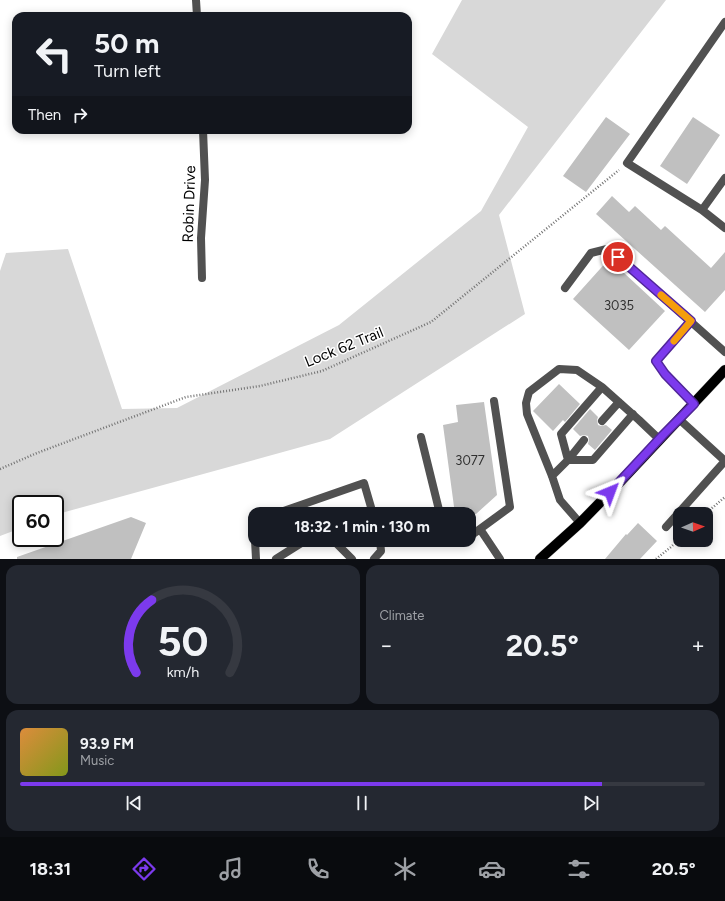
<!DOCTYPE html>
<html lang="en">
<head>
<meta charset="utf-8">
<style>
  body { margin:0; font-family:Figtree,sans-serif; background:#242831; color:#f1f3f6; height:100vh; display:flex; flex-direction:column; font-size:15px; white-space:nowrap }
  * { box-sizing:border-box; margin:0 }
  p { font-size:13px; color:#9ea1a6 }
  .icon { flex:none; width:22px; height:22px; fill:none; stroke:currentColor; stroke-width:2; stroke-linecap:round; stroke-linejoin:round }
  .map { position:relative; height:559px; overflow:hidden }
  .details { display:flex; flex-direction:column; gap:6px; padding:6px; background:#0d0f14; flex:1 }
  .details>* { flex:none }
  .hud { position:absolute; left:12px; top:12px; width:400px; height:122px; border-radius:12px; box-shadow:0 2px 10px #0003; background:#171b24; color:#f1f3f6; overflow:hidden }
  .needle { width:26px; rotate:88deg }
  .controls { position:absolute; left:673px; top:507px; display:grid; gap:8px }
  .controls a { display:grid; place-items:center; width:40px; height:40px; border-radius:8px; background:#171b24; box-shadow:0 2px 10px #0003; font-size:20px }
  .speed { position:absolute; left:12px; top:495px; display:flex; gap:8px; font-size:20px; font-weight:700; text-align:center }
  .speed>* { display:grid; place-content:center; width:52px; height:52px; border-radius:50%; background:#171b24; box-shadow:0 2px 10px #0003; line-height:1 }
  .speed .limit { border:2px solid #111; border-radius:6px; background:#fff; color:#111 }
  .pin { position:absolute; display:grid; place-items:center; width:34px; height:34px; color:#fff; margin:-17px; border:2px solid #fff; border-radius:50%; box-shadow:0 1px 4px #0007 }
  .me { position:absolute; width:44px; margin:-22px; rotate:44deg; stroke-linejoin:round; filter:drop-shadow(0 0 3px #0008) }
  .turn { display:flex; align-items:center; gap:14px; height:84px; padding:0 16px; font-size:18px }
  .turn .icon { width:52px; height:52px; stroke-width:2.5 }
  .turn b { display:block; font-size:28px; line-height:34px }
  .then { display:flex; align-items:center; height:38px; padding:0 16px; background:#0003; gap:8px; font-size:15px }
  .big { font-size:30px; font-weight:700; line-height:1.1 }
  .details .widget { flex:1; display:flex; flex-direction:column; justify-content:center; gap:6px; min-width:0; padding:0 14px; border-radius:12px; background:#242831 }
  .details .dial { align-items:center; gap:0 }
  .dial svg { height:104px; overflow:visible; fill:none; stroke:#363941; stroke-width:7; stroke-linecap:round; text-anchor:middle }
  .dial text { fill:#f1f3f6; stroke:none }
  .song { display:flex; align-items:center; gap:12px }
  .cover { width:48px; height:48px; border-radius:6px; background:linear-gradient(135deg,hsl(30 70% 55%),hsl(70 70% 35%)) }
  .played { height:4px; border-radius:2px; background:linear-gradient(90deg,#7c3aed 85%,#363941 85%) }
  .keys { display:flex; justify-content:space-around; direction:ltr }
  .heat { display:flex; justify-content:space-between; align-items:center; font-size:22px; direction:ltr }
  .details .tiles { flex:1; display:grid; gap:6px; grid-template-columns:1fr 1fr }
  .widget:last-child { grid-column:span 2 }
  .trip { position:absolute; left:248px; top:507px; width:228px; height:40px; border-radius:12px; background:#171b24; box-shadow:0 2px 10px #0003; font-weight:700; line-height:40px; text-align:center }
  .menu { display:flex; height:64px; justify-content:space-around; align-items:center; background:#090b0e; color:#9ea1a6 }
  .menu .icon { width:28px; height:28px }
  .menu .on { color:#7c3aed }
  .menu b { font-size:18px; color:#f1f3f6 }
  .map>svg:first-child { display:block }
</style>
</head>
<body>
<div class="map">
<svg width="725" height="559" viewBox="0 0 725 559">
  <rect width="100%" height="100%" fill="#fff"/>
  <!-- green -->
  <path fill="#d8d8d8" d="M462,0H666L499,215L525,314L330,439L65,512L55,516V504H21V528L0,536V271L6,253L68,249L122,409L177,408L339,325L481,211L528,127L432,54Z"/>
  <!-- building -->
  <path fill="#c0c0c0" d="M606,117L630,134L586,192L563,176Z
    M693,117L720,135L687,184L660,166Z
    M612,196L629,212L635,206L661,230L665,226L711,268L725,252V290L705,312L596,214Z
    M609,259L665,311L629,350L573,299Z
    M559,384L580,404L565,422L563,420L553,431L533,411Z
    M484,402L497,495L476,514H455L443,425L458,422L456,405Z
    M590,409L598,417L597,420L598,425L601,426L606,425L612,430L595,450L588,444L589,440L588,436L584,435L580,436L573,429Z
    M131,517L146,523L131,559H17V557Z
    M638,523L657,541L640,559H605L626,534L627,535Z"/>
  <g fill="none" stroke-linecap="round" stroke-linejoin="round">
    <defs>
      <path id="primary" d="M540,559L580,523L620,482L725,370"/>
    </defs>
    <!-- primary casing -->
    <use href="#primary" stroke="#dbdbdb" stroke-width="11"/>
    <!-- path -->
    <path stroke="#737373" stroke-width="2.5" stroke-dasharray="1 2" stroke-linecap="butt" d="M0,469L37,453L186,397L260,386L322,371L431,322L619,170
      M705,514L725,497
      M656,559L671,547L680,538"/>
    <!-- service -->
    <path stroke="#515151" stroke-width="8" d="M725,22L627,163L702,210L725,228
      M702,210L725,178
      M565,288L591,253L607,249L618,257L725,352
      M691,321L656,361L665,374L694,403
      M494,401L510,507L480,529L500,559
      M679,419L725,461
      M602,421L619,402
      M421,437L440,514
      M584,440L568,460H593L633,414
      M552,476L568,460L561,434L602,387L639,420L659,439
      M275,514L364,483L373,514
      M255,521H254L255,539
      M580,523L560,500L552,476L527,414L526,403L529,392L559,369L577,370L602,387
      M666,527L725,461
      M469,537L480,529
      M255,540L256,559
      M333,540L352,559
      M459,540L463,542L466,540
      M276,559L306,540
      M374,559L381,551L380,540"/>
    <!-- minor -->
    <path stroke="#515151" stroke-width="8" d="M196,0L197,16
      M202,278L201,238L205,180L203,130"/>
    <!-- primary -->
    <use href="#primary" stroke="#000" stroke-width="10"/>
  </g>
  <g fill="none" stroke-linecap="round" stroke-linejoin="round">
    <defs>
      <path id="route" d="M610,492L663,435L694,404L665,374L656,361L691,321L618,257"/>
    </defs>
    <!-- route casing -->
    <use href="#route" stroke="#51269a" stroke-width="10"/>
    <!-- route -->
    <use href="#route" stroke="#7c3aed" stroke-width="7"/>
    <!-- slow -->
    <path stroke="#f59e0b" stroke-width="7" d="M661,295L691,321L674,341"/>
  </g>
  <g text-anchor="middle" dominant-baseline="central" stroke-width="3" stroke-linejoin="round" paint-order="stroke">
    <!-- number labels -->
    <g font-size="13" fill="#303030">
      <text x="619" y="305">3035</text>
      <text x="470" y="460">3077</text>
    </g>
    <!-- street labels -->
    <g font-size="15" fill="#000" stroke="#fff">
      <text transform="translate(189 204) rotate(-88)">Robin Drive</text>
      <text transform="translate(344 347) rotate(-22)">Lock 62 Trail</text>
    </g>
  </g>
</svg>
<div class="controls">
<a><svg class="needle" viewBox="-14 -14 28 28"><path d="M0-13l5 13h-10z" fill="#e53935"/><path d="M0 13l5-13h-10z" fill="#9ea1a6"/></svg></a>
</div>
<div class="speed"><div class="limit">60</div></div>
<div class="pin" style="left:618px;top:257px;background:#d93025"><svg class="icon" aria-label="arrive" viewBox="0 0 24 24"><path d="M6 21V4h12l-3 4 3 4H6"/></svg></div>
<svg class="me" style="left:610px;top:492px" viewBox="-20 -20 40 40"><path d="M0-17L14 15 0 8-14 15z" fill="#7c3aed" stroke="#fff" stroke-width="4"/></svg>
<div class="trip">18:32 · 1 min · 130 m</div>
<div class="hud">
<div class="turn"><svg class="icon" aria-label="left" viewBox="0 0 24 24"><path d="M17 20v-9H6M10 6l-5 5 5 5"/></svg><div><b>50 m</b>Turn left</div></div>
<div class="then">Then<svg class="icon" aria-label="right" viewBox="0 0 24 24"><path d="M7 20v-9h11M14 6l5 5-5 5"/></svg></div>
</div>
</div>
<section class="details">
<div class="tiles">
<div class="widget dial"><svg viewBox="0 0 100 80">
<path d="M14 69A42 42 0 1 1 86 69"/>
<path d="M14 69A42 42 0 0 1 26 13" stroke="#7c3aed"/>
<text x="50" y="56" font-size="32" font-weight="700">50</text>
<text x="50" y="72" font-size="11">km/h</text>
</svg></div>
<div class="widget"><p>Climate</p>
<div class="heat"><a>−</a><b class="big">20.5°</b><a>+</a></div>
</div>
<div class="widget">
<div class="song"><i class="cover"></i><div><b>93.9 FM</b><p>Music</p></div></div>
<div class="played"></div>
<div class="keys"><svg class="icon" aria-label="previous" viewBox="0 0 24 24"><path d="M18 5L8 12l10 7zM5 5v14"/></svg><svg class="icon" aria-label="pause" viewBox="0 0 24 24"><path d="M8 5v14M16 5v14"/></svg><svg class="icon" aria-label="next" viewBox="0 0 24 24"><path d="M6 5l10 7-10 7zM19 5v14"/></svg></div>
</div>
</div>
</section>
<nav class="menu">
<b>18:31</b>
<svg class="icon on" aria-label="directions" viewBox="0 0 24 24"><path d="M12 3l9 9-9 9-9-9zM9 14v-3h6M13 9l2 2-2 2"/></svg>
<svg class="icon" aria-label="music" viewBox="0 0 24 24"><path d="M9 18V5l10-2v13"/><circle cx="6" cy="18" r="3"/><circle cx="16" cy="16" r="3"/></svg>
<svg class="icon" aria-label="phone" viewBox="0 0 24 24"><path d="M5 4h4l2 5-3 2q2 4 5 5l2-3 5 2v4C11 20 4 13 5 4z"/></svg>
<svg class="icon" aria-label="climate" viewBox="0 0 24 24"><path d="M12 3v18M4 7l16 10M4 17L20 7"/></svg>
<svg class="icon" aria-label="car" viewBox="0 0 24 24"><path d="M5 17H2v-5l4-1 3-4h7l3 4 3 1v5h-3M9 17h6M6 11h13"/><circle cx="7" cy="17" r="2"/><circle cx="17" cy="17" r="2"/></svg>
<svg class="icon" aria-label="filters" viewBox="0 0 24 24"><path d="M4 7h16M4 17h16"/><circle cx="9" cy="7" r="2"/><circle cx="15" cy="17" r="2"/></svg>
<b>20.5°</b>
</nav>
</body>
</html>
